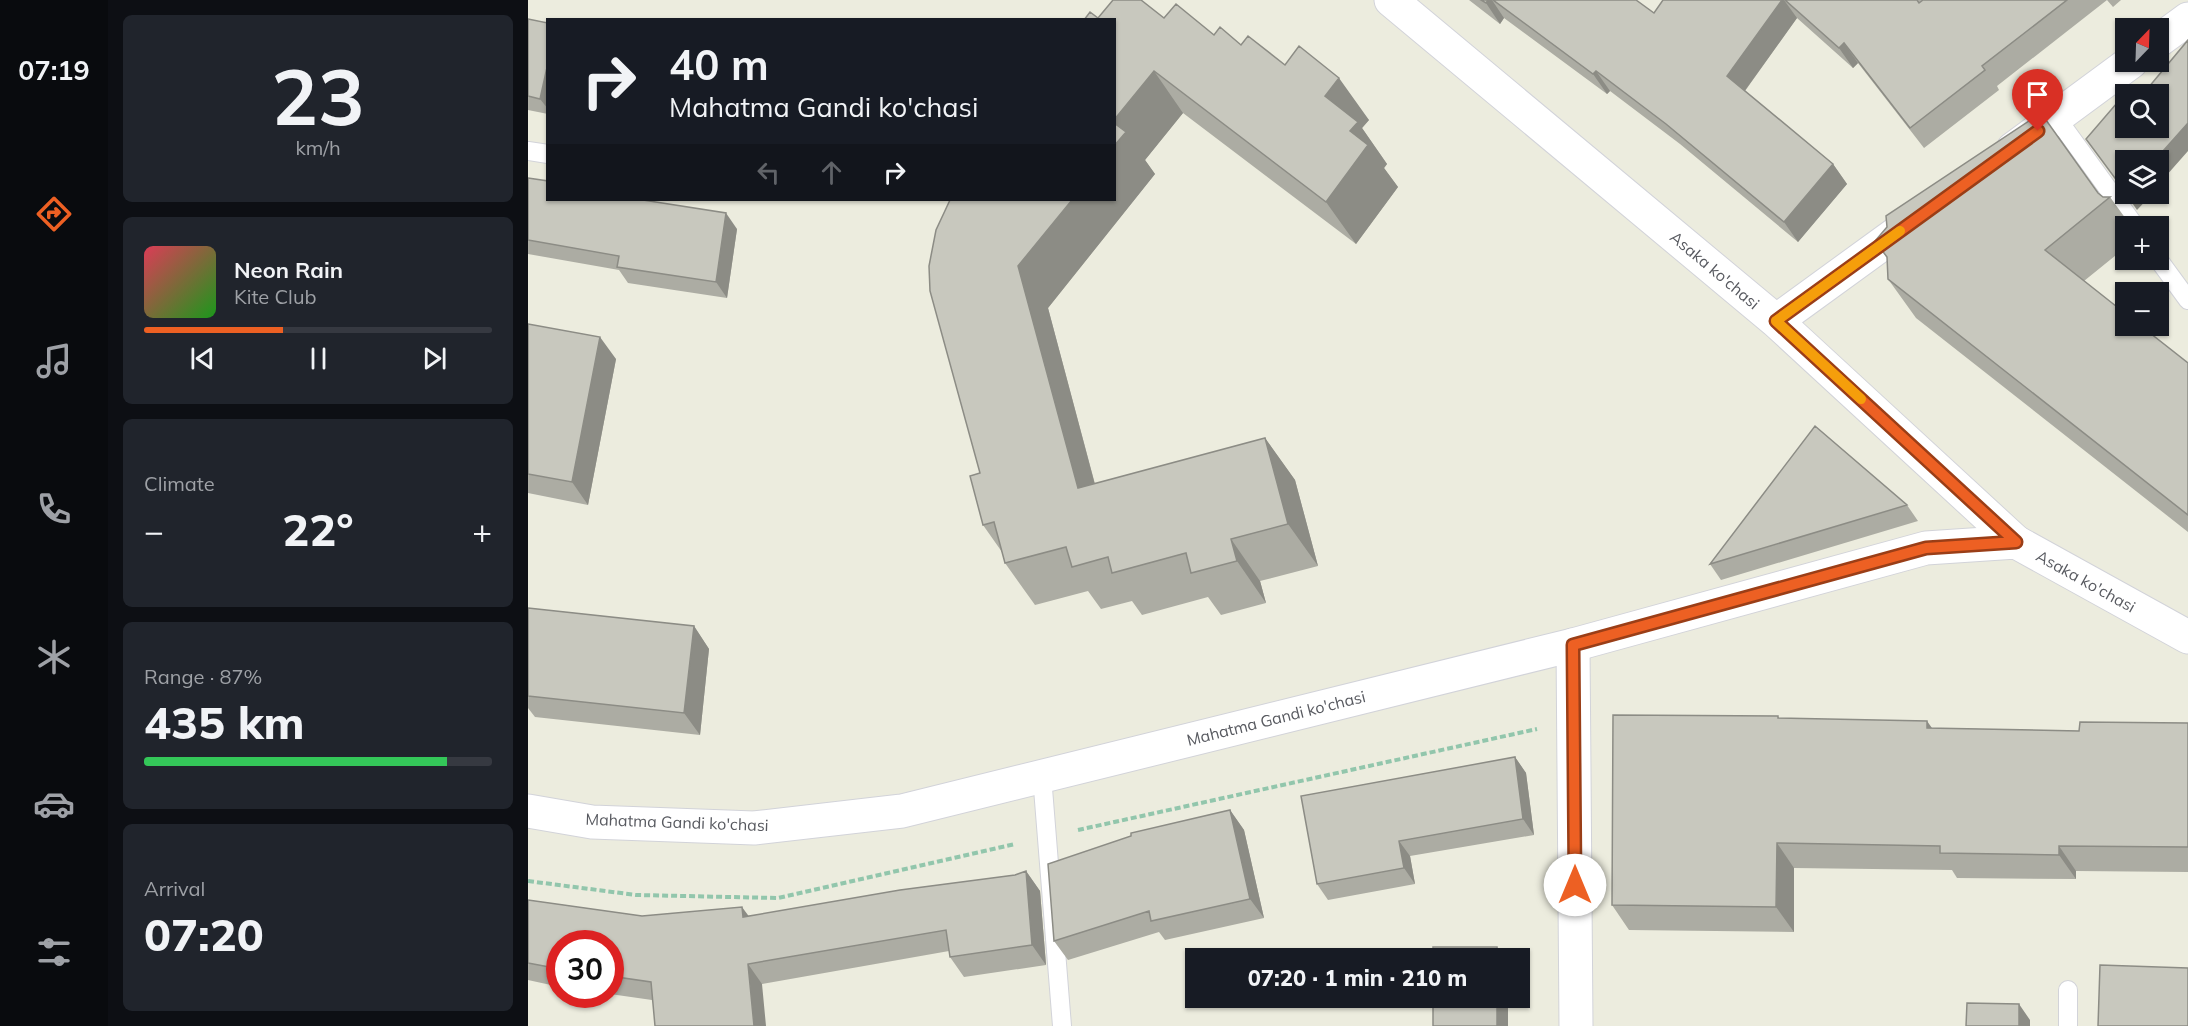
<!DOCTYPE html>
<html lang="en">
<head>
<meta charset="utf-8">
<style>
  body { margin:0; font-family:Mulish,sans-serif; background:#20242c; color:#f1f3f6; height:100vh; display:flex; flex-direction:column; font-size:22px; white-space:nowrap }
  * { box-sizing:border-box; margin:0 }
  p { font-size:20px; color:#9ea1a6 }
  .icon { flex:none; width:33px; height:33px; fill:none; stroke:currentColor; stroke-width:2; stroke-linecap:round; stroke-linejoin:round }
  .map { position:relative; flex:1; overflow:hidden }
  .panel { display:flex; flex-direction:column; gap:15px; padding:15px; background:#0d0f14; width:420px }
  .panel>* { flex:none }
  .top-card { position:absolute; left:18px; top:18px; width:570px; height:183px; border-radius:0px; box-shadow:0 2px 4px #0004; background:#171b24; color:#f1f3f6; overflow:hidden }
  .needle { width:39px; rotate:23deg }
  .tools { position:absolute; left:1587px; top:18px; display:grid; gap:12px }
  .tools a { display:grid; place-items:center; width:54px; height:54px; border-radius:0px; background:#171b24; box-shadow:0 2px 4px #0004; font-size:30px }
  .speed { position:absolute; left:18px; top:930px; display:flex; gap:12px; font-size:30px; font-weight:700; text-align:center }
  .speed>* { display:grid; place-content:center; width:78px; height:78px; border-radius:50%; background:#171b24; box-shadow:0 2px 4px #0004; line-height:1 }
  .speed .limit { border:9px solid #d22; background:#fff; color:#111 }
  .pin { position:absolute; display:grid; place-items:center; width:51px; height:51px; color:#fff; margin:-62px -26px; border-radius:50% 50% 50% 0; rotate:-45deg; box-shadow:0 0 6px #0007 }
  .pin .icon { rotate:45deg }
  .me { position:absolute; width:66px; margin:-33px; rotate:0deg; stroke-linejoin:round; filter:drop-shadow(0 0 4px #0008) }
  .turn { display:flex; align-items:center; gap:21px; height:126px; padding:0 24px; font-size:27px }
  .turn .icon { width:78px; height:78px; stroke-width:2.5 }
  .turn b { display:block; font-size:42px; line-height:51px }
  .lanes { display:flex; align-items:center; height:57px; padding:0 24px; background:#0003; justify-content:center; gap:30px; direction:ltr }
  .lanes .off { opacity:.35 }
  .big { font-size:45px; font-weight:800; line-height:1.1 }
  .panel .tile { flex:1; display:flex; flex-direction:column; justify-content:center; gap:9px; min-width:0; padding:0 21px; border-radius:9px; background:#20242c }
  .panel .dial { align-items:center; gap:0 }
  .dial b { font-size:78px; line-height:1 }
  .song { display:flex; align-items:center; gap:18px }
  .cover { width:72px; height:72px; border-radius:9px; background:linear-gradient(135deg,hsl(350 70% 55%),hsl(120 70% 35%)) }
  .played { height:6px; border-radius:3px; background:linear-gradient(90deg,#ed6023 40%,#363941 40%) }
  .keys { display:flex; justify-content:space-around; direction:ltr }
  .heat { display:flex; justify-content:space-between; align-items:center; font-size:33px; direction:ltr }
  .charge { height:9px; border-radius:4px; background:linear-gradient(90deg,#34c759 87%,#363941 0) }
  .trip { position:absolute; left:657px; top:948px; width:345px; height:60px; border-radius:0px; background:#171b24; box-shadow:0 2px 4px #0004; font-weight:800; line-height:60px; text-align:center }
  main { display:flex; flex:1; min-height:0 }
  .menu { display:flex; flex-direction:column; width:108px; justify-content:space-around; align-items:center; background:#090b0e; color:#9ea1a6 }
  .menu .icon { width:42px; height:42px }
  .menu .on { color:#ed6023 }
  .menu b { font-size:27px; color:#f1f3f6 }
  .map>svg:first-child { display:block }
</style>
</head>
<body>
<main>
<nav class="menu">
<b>07:19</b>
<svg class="icon on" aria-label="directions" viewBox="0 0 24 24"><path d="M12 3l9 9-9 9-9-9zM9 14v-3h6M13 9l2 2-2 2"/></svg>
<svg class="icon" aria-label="music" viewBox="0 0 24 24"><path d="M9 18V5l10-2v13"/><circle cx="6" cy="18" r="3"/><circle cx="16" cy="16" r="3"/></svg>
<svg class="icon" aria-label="phone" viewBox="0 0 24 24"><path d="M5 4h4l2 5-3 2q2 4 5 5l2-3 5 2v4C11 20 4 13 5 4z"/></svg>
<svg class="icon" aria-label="climate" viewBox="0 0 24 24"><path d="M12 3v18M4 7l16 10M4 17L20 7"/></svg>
<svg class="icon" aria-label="car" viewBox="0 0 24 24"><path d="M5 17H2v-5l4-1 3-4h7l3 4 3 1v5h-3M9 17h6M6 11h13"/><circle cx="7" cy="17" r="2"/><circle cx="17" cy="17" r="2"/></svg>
<svg class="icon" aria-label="filters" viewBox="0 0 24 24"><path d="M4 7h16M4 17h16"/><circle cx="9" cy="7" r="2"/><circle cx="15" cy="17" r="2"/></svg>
</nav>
<section class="panel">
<div class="tile dial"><b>23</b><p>km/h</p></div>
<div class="tile">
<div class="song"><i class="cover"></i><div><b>Neon Rain</b><p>Kite Club</p></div></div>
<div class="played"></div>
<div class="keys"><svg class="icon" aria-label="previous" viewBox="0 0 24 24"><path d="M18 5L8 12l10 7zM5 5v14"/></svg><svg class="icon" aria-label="pause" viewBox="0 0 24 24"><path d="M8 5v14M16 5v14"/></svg><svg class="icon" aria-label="next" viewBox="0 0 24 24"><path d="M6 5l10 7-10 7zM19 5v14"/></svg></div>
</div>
<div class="tile"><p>Climate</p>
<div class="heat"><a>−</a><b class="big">22°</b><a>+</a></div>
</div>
<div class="tile"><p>Range · 87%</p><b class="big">435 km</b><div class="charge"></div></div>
<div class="tile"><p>Arrival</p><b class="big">07:20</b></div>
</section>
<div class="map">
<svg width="1660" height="1026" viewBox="0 0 1660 1026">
  <rect width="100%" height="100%" fill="#ececde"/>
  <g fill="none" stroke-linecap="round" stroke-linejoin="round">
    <defs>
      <path id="service" d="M1528,117L1607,226
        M0,151L20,154
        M1630,259L1660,300
        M514,776L534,1026
        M1540,1026V990"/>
      <path id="minor" d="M863,0L1248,321L1488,542
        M1630,41L1660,19
        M1485,149L1603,62
        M1248,321L1387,220
        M1045,645L1048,1026"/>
      <path id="tertiary" d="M0,811L64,822L226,828L374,811L1045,645L1398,548L1488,542L1660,637"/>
    </defs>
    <!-- service casing -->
    <use href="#service" stroke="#d2d3d9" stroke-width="20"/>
    <!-- minor casing -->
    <use href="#minor" stroke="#d2d3d9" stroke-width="35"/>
    <!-- tertiary casing -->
    <use href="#tertiary" stroke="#d2d3d9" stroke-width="35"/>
    <!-- path -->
    <path stroke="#92c6ac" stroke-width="4" stroke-dasharray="6 3" stroke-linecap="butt" d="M550,830L1009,729
      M0,881L108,895L250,898L487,844"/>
    <!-- service -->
    <use href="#service" stroke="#fff" stroke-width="18"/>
    <!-- minor -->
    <use href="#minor" stroke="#fff" stroke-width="33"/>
    <!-- tertiary -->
    <use href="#tertiary" stroke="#fff" stroke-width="33"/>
  </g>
  <!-- wall -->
  <path fill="#acaca3" d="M941,0H1108L1126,13L1135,0H1579L1469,86L1471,90L1396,148L1330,63L1325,68L1269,18L1217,91L1305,164L1319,184L1270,242L1152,144L1082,91L1079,94L976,18L972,24Z
    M1579,0H1593L1585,7Z
    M570,18H636L713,45L757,65L841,120L834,128L859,164L856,168L870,187L828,244L655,113L617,160L627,174L520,308L567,484L737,438L767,480L790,566L732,581L738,603L693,615L680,597L614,615L604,601L573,609L560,591L507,605L477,563L474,552L455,525L452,473L422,200H586Z
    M0,19L20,23V114L0,110Z
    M0,178L209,229L199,298L100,283L91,270L0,254Z
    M1570,193L1575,197H1582L1603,226H1598V247L1556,281L1660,363V532L1388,318L1360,279L1359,258L1347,241Z
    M0,324L88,359L60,505L0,493Z
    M1379,505L1390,521L1193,580L1182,564Z
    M0,608L166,626L181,649L172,735L7,717L0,708Z
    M1251,718L1404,728L1551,731L1660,723V872L1548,871V879L1429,878L1424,870L1266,868V932L1101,930L1084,905Z
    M987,757L998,773L1006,835L882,856L887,884L800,900L789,884Z
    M702,810L716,830L736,918L637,940L631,932L540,960L526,941Z
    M498,871L512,891L518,965L436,977L422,957L421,951L234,984L124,1000L82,994V944H32V987L0,980V900L114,916H221L487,875Z"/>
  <!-- shaded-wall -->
  <path fill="#8c8c85" d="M960,0H964L976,18L972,24L958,3Z
    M1254,0H1256L1269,18L1213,96L1199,76Z
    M1316,43L1330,63L1325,68L1311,48Z
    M20,63V109L12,99Z
    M626,71L655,113L617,160L627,174L520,308L579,530L550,488L490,266L544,200H586V120Z
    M1068,71L1082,91L1079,94L1065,74Z
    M811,78L841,120L834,128L859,164L856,168L870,187L828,244L798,202L797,96Z
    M1660,123V151L1630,185V160H1627Z
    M1305,164L1319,184L1270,242L1256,222Z
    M1598,194H1624L1609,210Z
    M198,213L209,229L199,298L188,282Z
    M72,337L88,359L60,505L44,482Z
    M737,438L767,480L790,566L760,524Z
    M703,539L732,581L738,603L709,561Z
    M166,626L181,649L172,735L156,713Z
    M1399,721L1416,745L1399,728Z
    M987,757L998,773L1006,835L995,819Z
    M702,810L716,830L736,918L722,899Z
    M871,841L882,856L887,884L876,868Z
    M1249,843L1266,868V932L1248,907Z
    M1531,846L1548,871V879L1531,855Z
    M498,871L512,891L518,965L504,945Z
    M214,907L228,926L215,917Z
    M969,947L976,958H969Z
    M220,964L234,984L238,1026H226Z
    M969,998H980V1026H969Z
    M1491,1004L1502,1020V1026H1491Z"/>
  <!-- building -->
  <path fill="#c8c8be" stroke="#8c8c85" stroke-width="1.5" d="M585,0H613L636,18L648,4L686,35L692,27L713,45L720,36L757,65L771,46L811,78L797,96L830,122L822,131L840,145L798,202L626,71L586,120V20H556L562,12L570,18Z
    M953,0H960L958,3Z
    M965,0H1108L1126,13L1135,0H1254L1199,76L1305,164L1256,222L1138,124L1068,71L1065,74Z
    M1257,0H1389L1391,3L1395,0H1539L1454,66L1457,70L1382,128L1316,43L1311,48Z
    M0,19L20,23V63L12,99L0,96Z
    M1660,40V123L1627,160H1598V193L1558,139L1601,89L1607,94H1598V128H1630V94H1615Z
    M1513,113L1570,193L1575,197H1582L1517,250L1598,314V326H1613L1660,363V515L1360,279L1359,257L1347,241L1359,227L1358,216Z
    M586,123L598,132L586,146Z
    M0,178L20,181V200H115L198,213L188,282L89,267L91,256L0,240Z
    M422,200H544L490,266L550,488L737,438L760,524L703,539L709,561L663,573L658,553L584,573L580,557L544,567L538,547L477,563L466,522L455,525L442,476L452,473L402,291L401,266L408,230Z
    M0,324L72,337L44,482L0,474Z
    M1287,426L1379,505L1182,564Z
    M0,608L166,626L156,713L0,696Z
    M1085,715L1250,716V718L1399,721V728L1551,731L1552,722L1660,723V847L1531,846V855L1412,853V846L1249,843L1248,907L1084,905Z
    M987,757L995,819L871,841L876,868L789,884L773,796Z
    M702,810L722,899L623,921L621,911L526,941L520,864L603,836V833Z
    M498,871L504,945L422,957L418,930L220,964L226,1026H127L123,982L82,976V944H32V969L0,963V900L114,916L214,907L215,917L372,890L487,875Z
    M905,947H969V958H905Z
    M1572,965L1660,968V1026H1570Z
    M905,998H969V1026H905Z
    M1439,1003L1491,1004V1026H1438Z"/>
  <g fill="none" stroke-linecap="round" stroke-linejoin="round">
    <defs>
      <path id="route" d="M1047,885L1045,645L1398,548L1488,542L1248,321L1510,131"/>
    </defs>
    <!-- route casing -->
    <use href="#route" stroke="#9a3e17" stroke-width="15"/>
    <!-- route -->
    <use href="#route" stroke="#ed6023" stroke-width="10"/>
    <!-- slow -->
    <path stroke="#f59e0b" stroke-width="10" d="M1333,399L1248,321L1372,231"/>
  </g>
  <g text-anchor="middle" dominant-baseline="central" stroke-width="4.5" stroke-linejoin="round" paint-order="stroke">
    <!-- street labels -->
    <g font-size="16" fill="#585a60" stroke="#fff">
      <text transform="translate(1187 270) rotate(40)">Asaka ko'chasi</text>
      <text transform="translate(1558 581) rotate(29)">Asaka ko'chasi</text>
      <text transform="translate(748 718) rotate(-14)">Mahatma Gandi ko'chasi</text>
      <text transform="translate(149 822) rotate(2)">Mahatma Gandi ko'chasi</text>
    </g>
  </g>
</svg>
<div class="tools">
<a><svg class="needle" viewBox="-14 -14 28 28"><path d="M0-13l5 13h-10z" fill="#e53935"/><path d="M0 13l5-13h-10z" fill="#9ea1a6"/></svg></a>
<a><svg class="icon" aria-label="search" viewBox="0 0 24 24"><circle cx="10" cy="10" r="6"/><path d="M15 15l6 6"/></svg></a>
<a><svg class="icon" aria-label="layers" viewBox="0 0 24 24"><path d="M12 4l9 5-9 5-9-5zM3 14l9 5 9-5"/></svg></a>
<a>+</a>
<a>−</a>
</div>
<div class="speed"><div class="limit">30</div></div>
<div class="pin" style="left:1510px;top:131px;background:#d93025"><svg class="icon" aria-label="arrive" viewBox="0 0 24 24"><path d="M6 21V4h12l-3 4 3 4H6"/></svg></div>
<svg class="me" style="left:1047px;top:885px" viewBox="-20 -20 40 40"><circle r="19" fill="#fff"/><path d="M0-13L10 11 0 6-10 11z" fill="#ed6023"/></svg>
<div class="trip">07:20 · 1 min · 210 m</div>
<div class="top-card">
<div class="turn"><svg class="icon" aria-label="right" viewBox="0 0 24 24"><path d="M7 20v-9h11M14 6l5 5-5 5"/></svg><div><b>40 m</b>Mahatma Gandi ko'chasi</div></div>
<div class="lanes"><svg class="icon off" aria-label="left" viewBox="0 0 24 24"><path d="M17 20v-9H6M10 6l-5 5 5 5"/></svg><svg class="icon off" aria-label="ahead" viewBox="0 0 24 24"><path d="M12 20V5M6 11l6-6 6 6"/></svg><svg class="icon" aria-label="right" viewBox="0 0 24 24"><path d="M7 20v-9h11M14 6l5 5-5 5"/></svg></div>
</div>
</div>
</main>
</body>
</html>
